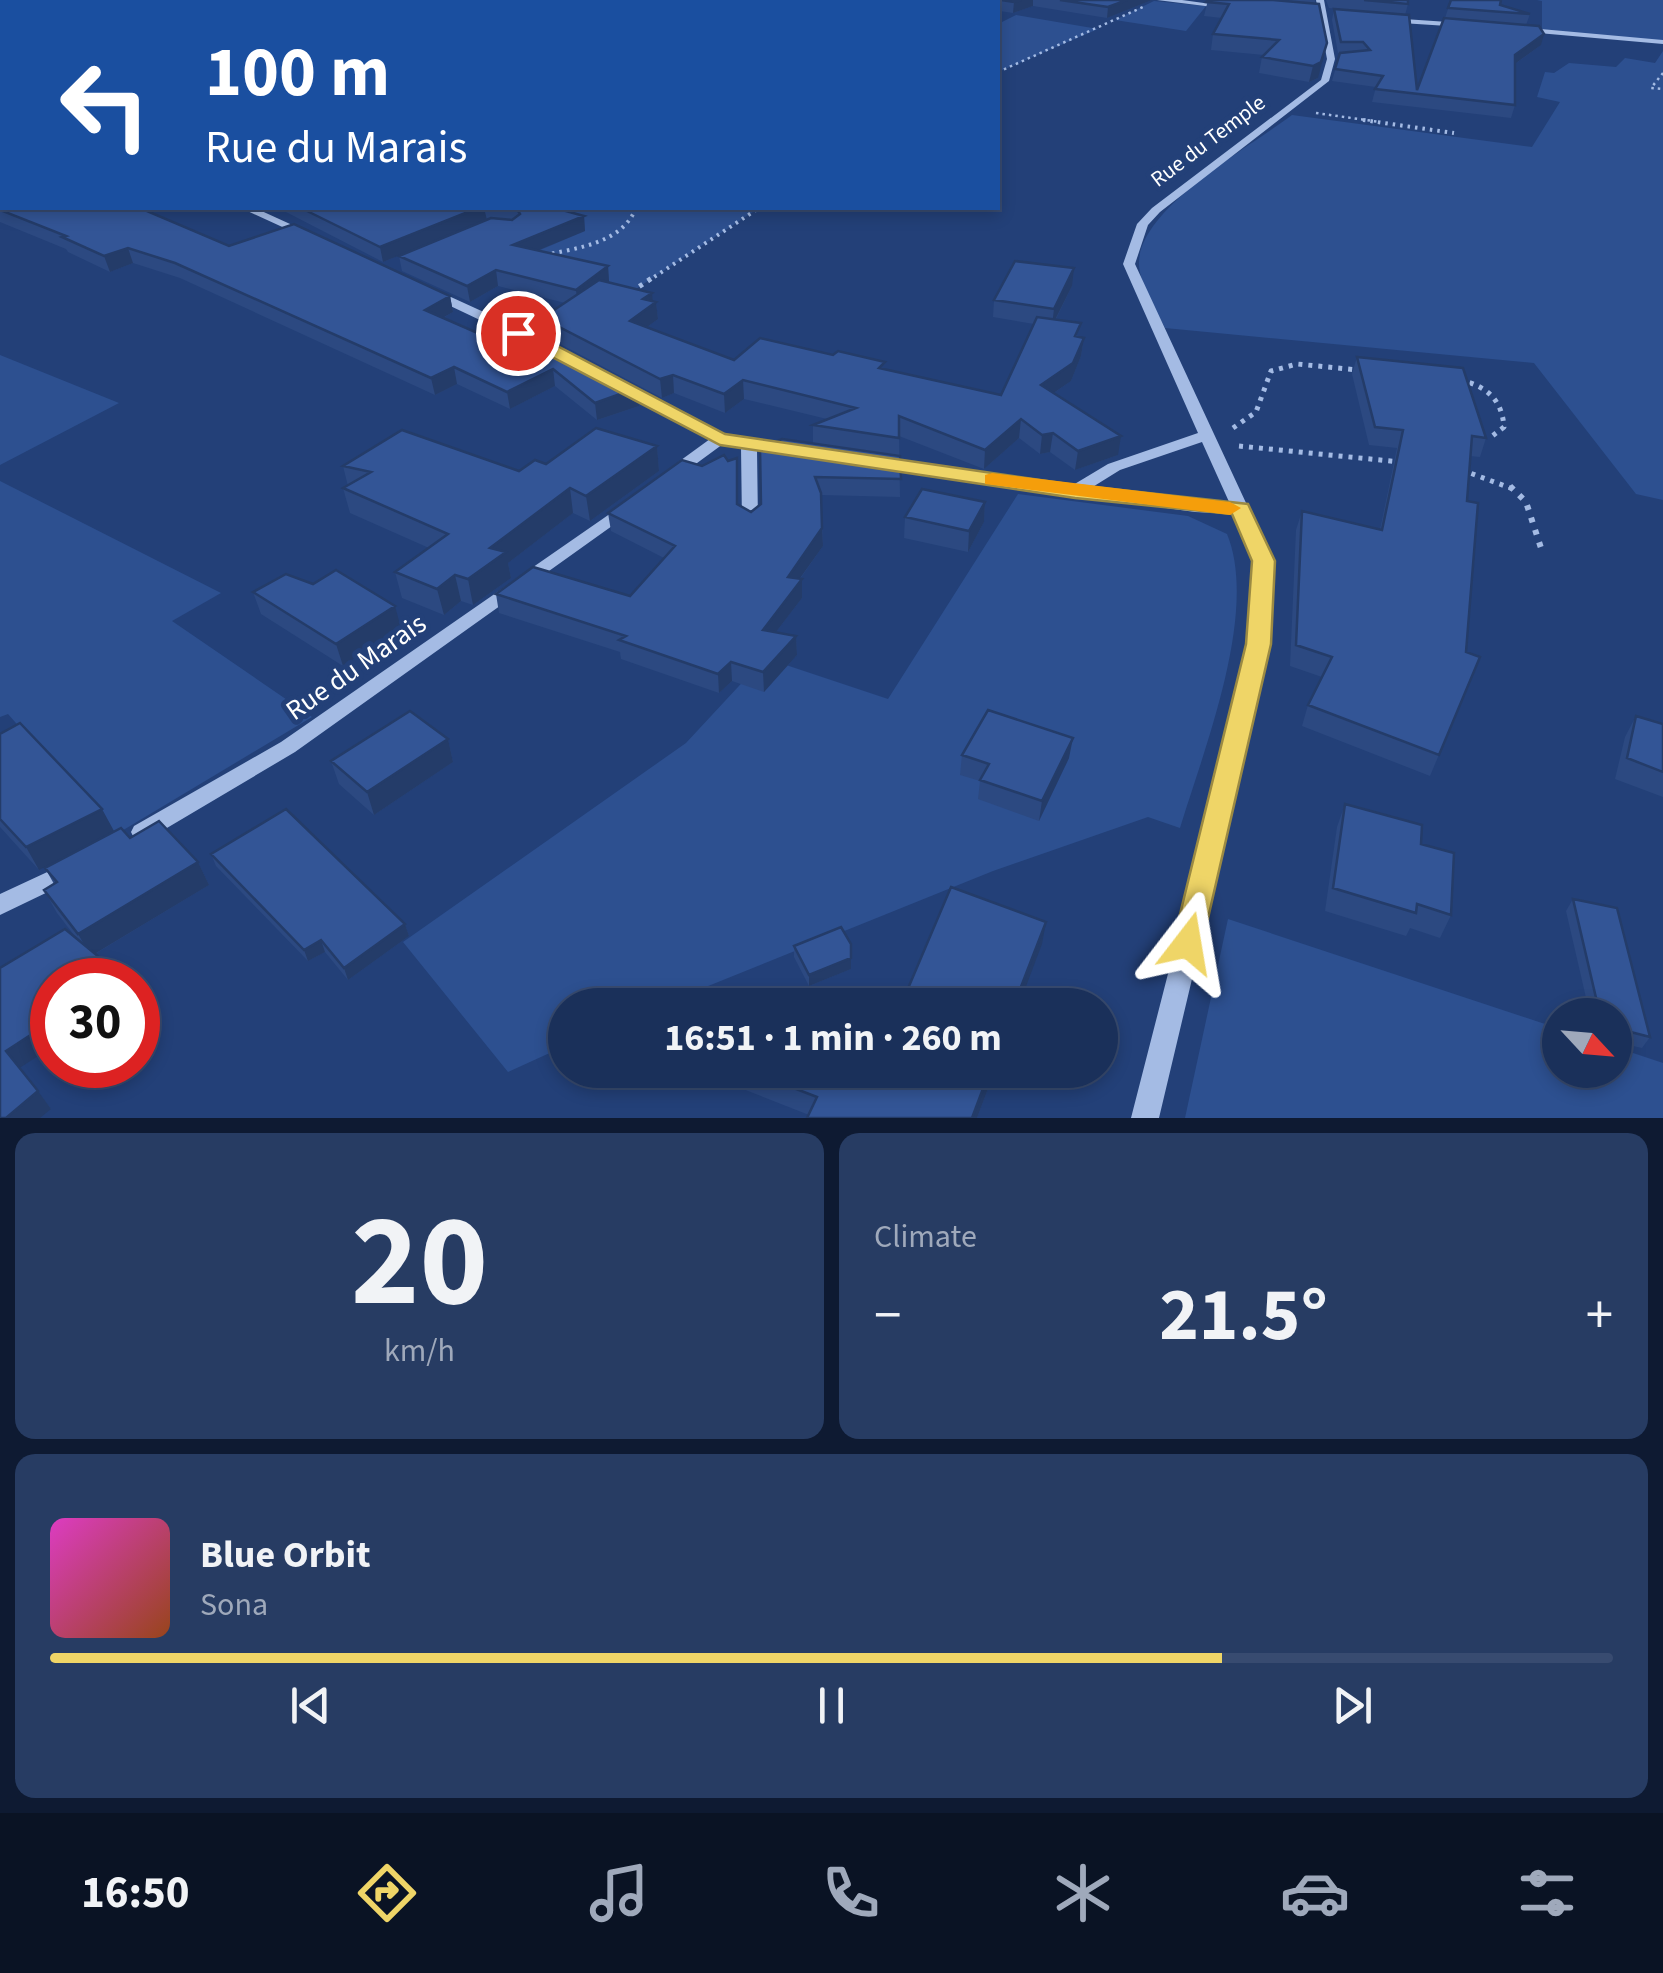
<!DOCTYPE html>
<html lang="en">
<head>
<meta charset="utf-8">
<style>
  body { margin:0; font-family:"Source Sans 3",sans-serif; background:#273c63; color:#f1f3f6; height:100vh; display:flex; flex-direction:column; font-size:38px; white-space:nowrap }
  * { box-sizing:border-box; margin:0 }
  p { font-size:32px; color:#9fa9bb }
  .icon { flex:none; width:55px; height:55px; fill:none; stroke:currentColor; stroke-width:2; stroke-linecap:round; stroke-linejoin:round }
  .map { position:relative; height:1118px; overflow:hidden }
  .drawer { display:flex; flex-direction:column; gap:15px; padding:15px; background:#0e1a32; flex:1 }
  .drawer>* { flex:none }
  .top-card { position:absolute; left:0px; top:0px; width:1000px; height:210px; box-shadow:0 5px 15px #0003,0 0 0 2px #384b70; background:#1a4fa0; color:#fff; overflow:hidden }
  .needle { width:65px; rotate:116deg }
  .buttons { position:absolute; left:1542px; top:998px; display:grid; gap:20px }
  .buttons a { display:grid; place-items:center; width:90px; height:90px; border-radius:50%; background:#1a305a; box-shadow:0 5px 15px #0003,0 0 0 2px #384b70; font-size:50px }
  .speed { position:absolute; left:30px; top:958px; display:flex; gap:20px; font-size:50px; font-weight:700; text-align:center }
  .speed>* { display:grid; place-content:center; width:130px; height:130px; border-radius:50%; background:#1a305a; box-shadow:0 5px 15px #0003,0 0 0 2px #384b70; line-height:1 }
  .speed .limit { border:15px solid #d22; background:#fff; color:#111 }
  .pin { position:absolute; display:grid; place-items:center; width:85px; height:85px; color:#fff; margin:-42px; border:5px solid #fff; border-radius:50%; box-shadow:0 2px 10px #0007 }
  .me { position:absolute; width:110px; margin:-55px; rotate:14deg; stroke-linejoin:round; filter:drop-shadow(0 0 8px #0008) }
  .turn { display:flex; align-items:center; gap:35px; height:210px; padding:0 40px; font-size:45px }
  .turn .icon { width:130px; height:130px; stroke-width:2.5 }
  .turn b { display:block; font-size:70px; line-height:85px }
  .big { font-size:75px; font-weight:700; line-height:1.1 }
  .drawer .tile { flex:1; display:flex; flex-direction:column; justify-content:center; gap:15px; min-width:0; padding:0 35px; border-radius:20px; background:#273c63 }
  .drawer .dial { align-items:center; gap:0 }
  .dial b { font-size:130px; line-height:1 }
  .song { display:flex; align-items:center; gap:30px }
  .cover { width:120px; height:120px; border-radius:15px; background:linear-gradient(135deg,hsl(310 70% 55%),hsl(20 70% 35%)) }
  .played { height:10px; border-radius:5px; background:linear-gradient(90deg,#efd567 75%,#384b70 75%) }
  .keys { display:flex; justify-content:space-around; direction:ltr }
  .heat { display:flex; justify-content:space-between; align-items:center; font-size:55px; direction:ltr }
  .drawer .tiles { flex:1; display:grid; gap:15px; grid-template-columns:1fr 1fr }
  .tile:last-child { grid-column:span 2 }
  .trip { position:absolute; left:548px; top:988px; width:570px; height:100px; border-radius:50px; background:#1a305a; box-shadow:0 5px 15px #0003,0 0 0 2px #384b70; font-weight:700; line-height:100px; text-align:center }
  .tab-bar { display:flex; height:160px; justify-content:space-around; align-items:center; background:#0a1324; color:#9fa9bb }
  .tab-bar .icon { width:70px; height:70px }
  .tab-bar .selected { color:#efd567 }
  .tab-bar b { font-size:45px; color:#f1f3f6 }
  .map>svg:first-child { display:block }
</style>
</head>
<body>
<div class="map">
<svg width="1663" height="1118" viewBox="0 0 1663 1118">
  <rect width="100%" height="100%" fill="#234078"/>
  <!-- green -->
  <path fill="#2d5090" d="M298,0H673L685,2H294Z
    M1537,0H1663V42L1542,30V1Z
    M1154,1L1206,6L1186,31L1115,20Z
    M1016,15L1098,29L998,72V24Z
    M1663,51V500L1636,494L1534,363L1165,328C1156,309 1139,284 1139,263C1139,208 1251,146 1292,115L1532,147L1560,102L1537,97L1545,72L1554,73L1569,63L1616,67L1625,58L1655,63Z
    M504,208H759L619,300L479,272Z
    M0,355L119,403L0,465Z
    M0,481L221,593L172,621L312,717L115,835L8,714L0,717Z
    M1018,494L1188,516L1227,534C1259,612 1204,749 1180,828L1148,817L993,871L661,1005H565V1046L508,1072L403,942L686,743L765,658L888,699Z
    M1228,919L1560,1029V1070H1615V1047L1663,1063V1118H1185Z"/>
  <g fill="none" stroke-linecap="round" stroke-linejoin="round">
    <!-- path-far3 -->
    <path stroke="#a4bbe4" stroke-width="2.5" stroke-dasharray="2.5 4" stroke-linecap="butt" d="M998,72L1143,7
      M1663,73L1651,88L1663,89
      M1316,113L1380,122"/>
    <!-- path-far2 -->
    <path stroke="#a4bbe4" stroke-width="4" stroke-dasharray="2.5 5" stroke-linecap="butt" d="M1363,120L1454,133
      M545,255C578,248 622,243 636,208
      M648,281L759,208"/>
    <!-- path-far1 -->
    <path stroke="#a4bbe4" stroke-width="5" stroke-dasharray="4 6" stroke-linecap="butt" d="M631,292L652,278
      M1460,380C1486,386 1502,399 1504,427L1491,437
      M1233,428L1256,412L1271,371L1297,364L1358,370
      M1239,446L1400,462
      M1462,470L1513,489"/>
    <!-- path -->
    <path stroke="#a4bbe4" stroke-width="6" stroke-dasharray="5 8" stroke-linecap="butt" d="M1510,486L1526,502L1541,548"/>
    <!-- minor -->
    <path fill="#a4bbe4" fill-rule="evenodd" d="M1157,0H1182L1233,7L1229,9Z
      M1316,0H1324L1335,59L1329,81L1160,212L1148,225L1135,264L1273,561L1269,644L1259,697L1159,1118H1131L1239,697L1249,644L1255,561L1234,514L1195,512L877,468L869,463L877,458L1073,485L1108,464L1198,433L1123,264L1137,224L1152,208L1321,80L1327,59ZM1202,442L1230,504L1195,502L1091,488L1120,470Z
      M1389,18L1463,23L1467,25L1463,27L1386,22Z
      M1519,27L1663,40V44L1516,31Z
      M241,208H255L312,234L302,236Z
      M429,287L547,341L549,344L542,348L537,347L425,294L423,291Z
      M619,378L724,435L792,447L795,450L787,455L757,450L758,522L756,526H744L742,522L741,447L723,444L678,477H666L664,474L666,471L710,439L614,385L612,382Z
      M627,502L635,507L633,511L295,752L150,838L142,841L134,838L131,832L134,826L281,742Z
      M71,861L79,863L83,870L79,877L0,915V894Z"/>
  </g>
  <!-- wall -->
  <path fill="#2c4981" d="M0,0H234L230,2H2V208L229,246L450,296L453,312L443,318L505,345L637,388L639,406L597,420L555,386L510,409L457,384L435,395L180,278L133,263L110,272L68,252L66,249L0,222Z
    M677,0H1152L1107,18L1033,6L1013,13L1000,11L998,2H690Z
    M1208,0H1315L1318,78L1309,82L1259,73L1262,57L1264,55L1211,50L1213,34L1222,18L1204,16Z
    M1326,0H1408V4L1405,15L1329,8Z
    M1451,0L1500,5L1530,14L1526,25L1445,18Z
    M1334,9L1417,90L1541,45L1515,64V105L1511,118L1372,102L1376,87L1332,81L1340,53H1338L1332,20Z
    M285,208H556L584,216L585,231L538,251L608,266L609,281L608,282L652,293V301L656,302L658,319L647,327L734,360L885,370L1001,395L1034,324L993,317L994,300L1072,286L1056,319L1079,337L1084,338L1081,356L1071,381L1054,393L1118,455L1075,470L1050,452L1040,454L1019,438L984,469L899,436L900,497L821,495L823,546L800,579H802V598L776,632L796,636L797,655L764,692L732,681L719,693L621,659L620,652L499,613L496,594L630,596L664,558L611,531L608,513L738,505L751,512L761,504L813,444V425L827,419L744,399L725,413L674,393L662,398L545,336L542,318L565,303L498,286L470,302L402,271L399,256L487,220L383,262L286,212Z
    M1357,357L1486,438L1480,457L1470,456L1467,501L1466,652L1480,657L1430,776L1302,726L1308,705L1322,677L1290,666L1296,530L1302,511L1380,530L1397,448L1369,445L1352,374Z
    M657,446L659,471L590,521L573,513L508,563L511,578L473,605L461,601L444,615L402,598L395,572L429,548L350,513L343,488L348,486L343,466L519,471L546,464Z
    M985,502L984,522L968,552L904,538L905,517Z
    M253,592L401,628L343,666L261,614Z
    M1636,716L1662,724L1663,722V797L1615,779L1625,737Z
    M0,734L39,870L0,827Z
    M448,739L453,762L374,815L339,784L331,761Z
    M962,755L1069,758L1039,821L978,799L980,781L960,775Z
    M1345,804L1421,844L1451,915L1440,938L1410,928L1406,936L1325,911L1337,827Z
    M130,838L198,862L209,885L95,954L122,976L124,980H52L20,1068L51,1109L0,1118V968L77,939L57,913L44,890L54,884L45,868Z
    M211,854L405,924L409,936L348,980L325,952L308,961L216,866Z
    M1573,899L1650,1037L1642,1048L1615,1042V1015H1590L1566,911Z
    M794,946L851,969L809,986L794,957Z
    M732,1070H995L977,1118H807L809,1115L733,1085Z"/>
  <!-- shaded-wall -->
  <path fill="#243c69" d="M212,0H234L230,2H206Z
    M1021,0H1033V6L1013,13L1014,2Z
    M1127,0H1152L1107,18L1108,7Z
    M1544,34L1541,45L1512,66L1515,55Z
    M1327,43L1318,78L1309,82L1313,66Z
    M478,208H484L487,220L383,262L380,247Z
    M584,216L585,231L515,260L513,245Z
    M128,248L133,263L110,272L104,256Z
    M608,266L609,281L578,306L576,290Z
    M1074,268L1072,286L1052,326L1054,309Z
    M496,270L498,286L470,302L467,286Z
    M652,293L653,304L656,302L658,319L632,338L630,321L643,299Z
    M450,296L453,312L428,326L425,310Z
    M1084,338L1081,356L1071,381L1039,403L1041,385Z
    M454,367L457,384L435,395L431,378Z
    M553,369L555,386L510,409L507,392Z
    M673,375L674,393L662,398L660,379Z
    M743,380L744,399L725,413L724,394Z
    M637,388L639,406L597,420L595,403Z
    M1021,419L1019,438L984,469L985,450Z
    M1053,433L1050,452L1040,454L1042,435Z
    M1121,436L1118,455L1075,470L1078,451Z
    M657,446L659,471L590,521L586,496Z
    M570,488L573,513L508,563L511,578L473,605L468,579L490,548Z
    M985,502L984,522L968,552L969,531Z
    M822,528L823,546L788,595V577Z
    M455,575L461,601L444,615L437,589Z
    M802,579V598L763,649V630Z
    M395,606L401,628L343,666L336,644Z
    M796,636L797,655L764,692L763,672Z
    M731,662L732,681L719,693L718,674Z
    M1073,738L1069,758L1039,821L1042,801Z
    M448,739L453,762L374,815L367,792Z
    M102,809L114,831L39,870L26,847Z
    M198,862L209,885L91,956L78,934Z
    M1046,922L1042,944L1019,1005H1014Z
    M405,924L409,936L348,980L344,968Z
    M321,940L325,952L308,961L304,950Z
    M851,958V969L809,986V975Z
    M52,1021V1047L18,1069L6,1051Z
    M990,1070H995L977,1118H972Z
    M38,1091L51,1109L40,1118H6Z"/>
  <!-- building -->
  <path fill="#335596" stroke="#243c69" stroke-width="2.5" d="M0,0H212L206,2H2V169L0,168Z
    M731,0H876L871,2H744Z
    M891,0H1021L1014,2L1001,0L998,3L909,2Z
    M1060,0H1127L1108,7Z
    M1208,0H1273L1319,4L1327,43L1321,62L1313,66L1262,57L1279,40L1213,34L1229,4L1206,2Z
    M1364,0H1408V4Z
    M1451,0H1501L1500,5L1530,14L1448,8Z
    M1334,9L1409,15L1417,90L1444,18L1539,26L1544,34L1515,55V105L1375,89L1383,76L1335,69L1340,53L1370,50L1363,42H1341Z
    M0,179H2V208H140L229,246L294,224L450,296L425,310L505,345L526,331L637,388L595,403L553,369L507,392L454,367L431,378L175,263L128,248L104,256L62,237L66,236L0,210Z
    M301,208H478L380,247Z
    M505,208H555L584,216L513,245L608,266L576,290L496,270L467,286L399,256L491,218L512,220L520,214L517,209Z
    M1015,261L1074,268L1054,309L994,300Z
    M599,280L652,293L643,299L656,302L630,321L734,360L760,338L833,355L838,351L885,362L879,368L1001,395L1037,317L1081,323L1075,336L1084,338L1073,363L1041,385L1121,436L1078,451L1053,433L1042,435L1021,419L985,450L899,416V438L813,425L856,408L743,380L724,394L673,375L660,379L542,318Z
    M1357,357L1463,368L1486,438L1472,436L1467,501L1478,503L1466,652L1480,657L1439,755L1308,705L1332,657L1296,645L1302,511L1382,530L1403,430L1375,427Z
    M596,428L657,446L586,496L570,488L490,548L506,552L468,579L455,575L437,589L395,572L448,534L343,488L371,472L343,466L402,430L519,471L535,460L546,464Z
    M782,439L900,456L901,479L815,477L821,493L822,528L788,577L802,579L763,630L796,636L763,672L731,662L718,674L619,640L626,636L496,594L533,567L630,596L675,546L608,513L682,460L702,466L724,455L728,461L737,458V504L751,512L761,504L760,448Z
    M922,489L985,502L969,531L905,517Z
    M336,570L395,606L336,644L253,592L286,574L313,584Z
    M988,710L1073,738L1042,801L980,780L989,764L962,755Z
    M410,711L448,739L367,792L331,761Z
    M1636,716L1663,724V772L1627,758Z
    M20,723L102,809L26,847L0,819V734Z
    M1345,804L1422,825L1421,844L1454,853L1451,915L1417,904L1416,913L1333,888Z
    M286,809L405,924L344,968L321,940L304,950L211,854Z
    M159,821L198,862L78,934L44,890L57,882L45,868L121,828L130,838Z
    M951,887L1046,922L1014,1005H901Z
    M1573,899L1617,908L1650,1037L1615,1028V1015H1600Z
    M841,927L851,944V958L809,975L794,946Z
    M65,929L122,976L116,980H52V1021L6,1051L38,1091L6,1118H0V968Z
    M855,995L880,1005H850Z
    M747,1070H990L972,1118H807L817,1097Z"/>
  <!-- route -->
  <path fill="#efd567" stroke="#9b8a43" stroke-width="2.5" d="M512,329H525L725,434L1075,485L1248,504L1275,561L1271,644L1200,953L1188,957L1177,953L1173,943L1246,644L1252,561L1232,514L1075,498L720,445L512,336Z"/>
  <!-- slow -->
  <path fill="#f59e0b" d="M992,473L1230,502L1241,508L1230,515L985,484V475Z"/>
  <g text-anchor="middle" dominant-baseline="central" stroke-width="10" stroke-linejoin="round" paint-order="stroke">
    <!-- far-street labels -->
    <g font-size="22" fill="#fff" stroke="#234078">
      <text transform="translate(1208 141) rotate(-37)">Rue du Temple</text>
    </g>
    <!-- street labels -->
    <g font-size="28" fill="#fff" stroke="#234078">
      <text transform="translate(356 667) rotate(-35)">Rue du Marais</text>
    </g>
  </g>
</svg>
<div class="buttons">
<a><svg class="needle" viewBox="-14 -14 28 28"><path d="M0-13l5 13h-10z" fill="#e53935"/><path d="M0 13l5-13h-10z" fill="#9fa9bb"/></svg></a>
</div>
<div class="speed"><div class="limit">30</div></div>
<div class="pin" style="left:518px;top:333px;background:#d93025"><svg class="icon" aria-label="arrive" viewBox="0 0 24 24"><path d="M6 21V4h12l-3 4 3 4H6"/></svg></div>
<svg class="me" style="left:1188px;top:943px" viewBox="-20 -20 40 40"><path d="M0-17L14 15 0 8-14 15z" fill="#efd567" stroke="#fff" stroke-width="4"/></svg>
<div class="trip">16:51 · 1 min · 260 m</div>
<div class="top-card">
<div class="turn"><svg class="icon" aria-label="left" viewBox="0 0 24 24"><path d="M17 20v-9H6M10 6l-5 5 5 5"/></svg><div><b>100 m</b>Rue du Marais</div></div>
</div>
</div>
<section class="drawer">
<div class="tiles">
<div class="tile dial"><b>20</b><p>km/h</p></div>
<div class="tile"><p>Climate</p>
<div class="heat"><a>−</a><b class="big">21.5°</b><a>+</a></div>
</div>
<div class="tile">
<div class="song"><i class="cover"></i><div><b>Blue Orbit</b><p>Sona</p></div></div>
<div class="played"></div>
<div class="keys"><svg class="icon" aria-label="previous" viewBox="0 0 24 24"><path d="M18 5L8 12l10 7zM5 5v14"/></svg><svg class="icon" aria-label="pause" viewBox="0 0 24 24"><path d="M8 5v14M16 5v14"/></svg><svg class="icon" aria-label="next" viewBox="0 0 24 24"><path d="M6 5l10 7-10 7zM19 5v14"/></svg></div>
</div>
</div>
</section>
<nav class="tab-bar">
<b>16:50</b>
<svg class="icon selected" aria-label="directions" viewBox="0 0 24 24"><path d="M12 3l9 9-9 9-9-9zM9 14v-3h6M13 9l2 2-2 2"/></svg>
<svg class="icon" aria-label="music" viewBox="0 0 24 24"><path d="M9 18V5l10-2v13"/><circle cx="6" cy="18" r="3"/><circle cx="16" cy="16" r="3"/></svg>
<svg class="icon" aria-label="phone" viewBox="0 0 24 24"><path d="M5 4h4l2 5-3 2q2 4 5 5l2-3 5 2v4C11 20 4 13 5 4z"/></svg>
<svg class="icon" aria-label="climate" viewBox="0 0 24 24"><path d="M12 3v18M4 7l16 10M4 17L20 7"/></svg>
<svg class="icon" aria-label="car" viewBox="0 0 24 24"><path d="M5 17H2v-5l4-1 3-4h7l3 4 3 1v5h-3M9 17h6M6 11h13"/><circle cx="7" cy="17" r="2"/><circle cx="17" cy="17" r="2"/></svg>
<svg class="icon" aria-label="filters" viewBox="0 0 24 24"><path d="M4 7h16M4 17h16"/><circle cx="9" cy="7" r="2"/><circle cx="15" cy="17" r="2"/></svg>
</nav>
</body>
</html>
